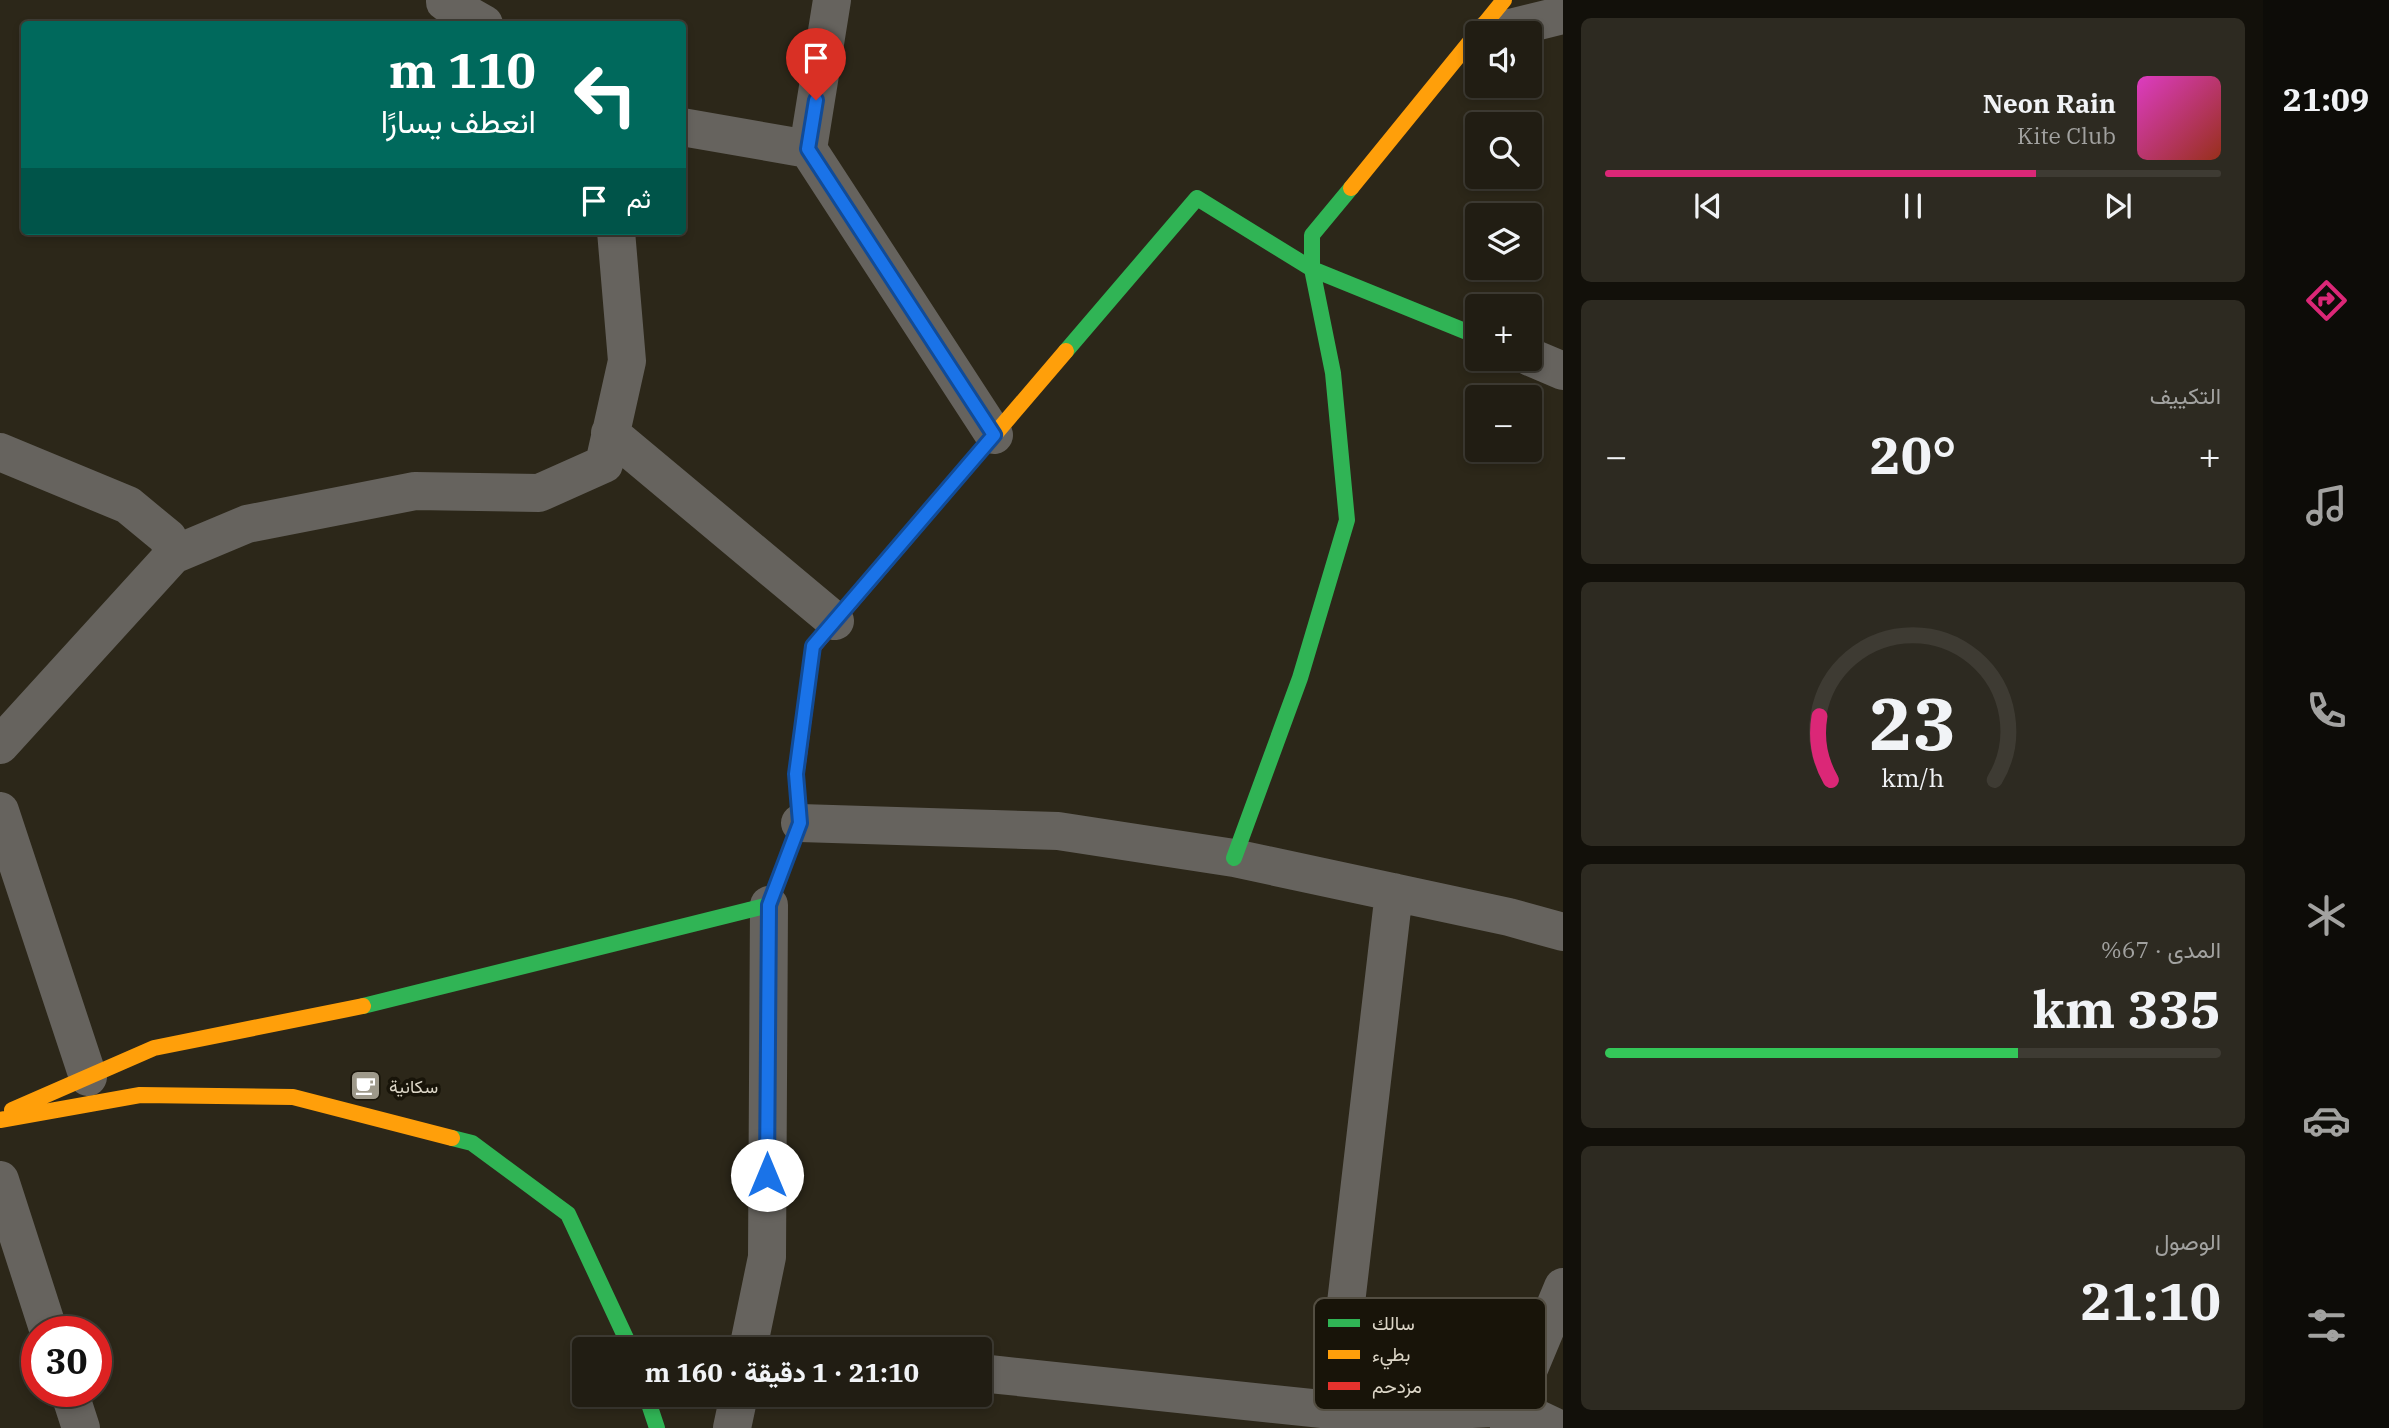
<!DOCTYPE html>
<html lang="ar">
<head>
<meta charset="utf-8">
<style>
  body { margin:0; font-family:"IBM Plex Serif",Vazirmatn,serif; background:#2d2a21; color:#f1f3f6; direction:rtl; height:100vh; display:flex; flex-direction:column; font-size:26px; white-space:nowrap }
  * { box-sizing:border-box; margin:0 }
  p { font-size:23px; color:#a2a2a0 }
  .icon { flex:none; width:38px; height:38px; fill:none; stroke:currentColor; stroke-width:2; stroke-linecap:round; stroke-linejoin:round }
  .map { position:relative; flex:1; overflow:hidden; direction:ltr }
  .sheet { display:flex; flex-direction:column; gap:18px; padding:18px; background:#12100a; width:700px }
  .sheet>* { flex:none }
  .top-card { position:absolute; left:21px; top:21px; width:665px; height:214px; border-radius:7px; box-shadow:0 4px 10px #0003,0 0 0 2px #3e3b33; direction:rtl; background:#00695c; color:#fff; overflow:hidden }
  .buttons { position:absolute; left:1465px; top:21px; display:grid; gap:14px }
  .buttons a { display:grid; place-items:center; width:77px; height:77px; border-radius:7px; background:#211d13; box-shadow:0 4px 10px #0003,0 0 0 2px #3e3b33; font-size:35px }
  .speed { position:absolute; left:21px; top:1316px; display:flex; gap:14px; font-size:35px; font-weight:700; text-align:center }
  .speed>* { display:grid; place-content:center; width:91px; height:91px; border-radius:50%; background:#211d13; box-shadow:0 4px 10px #0003,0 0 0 2px #3e3b33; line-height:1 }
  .speed .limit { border:10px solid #d22; background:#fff; color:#111 }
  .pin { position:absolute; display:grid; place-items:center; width:60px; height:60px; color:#fff; margin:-72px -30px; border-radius:50% 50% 50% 0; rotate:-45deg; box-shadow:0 0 7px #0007 }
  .pin .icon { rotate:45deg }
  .me { position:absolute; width:77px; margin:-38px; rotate:0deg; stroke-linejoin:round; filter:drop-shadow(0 0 5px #0008) }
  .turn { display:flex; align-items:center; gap:24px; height:147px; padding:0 35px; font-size:32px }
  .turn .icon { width:91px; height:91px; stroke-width:2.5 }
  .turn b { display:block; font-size:49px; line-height:60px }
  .then { display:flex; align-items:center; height:66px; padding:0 35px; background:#0003; gap:14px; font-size:26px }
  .big { font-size:52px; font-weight:800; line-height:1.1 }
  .sheet .tile { flex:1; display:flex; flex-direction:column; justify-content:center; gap:10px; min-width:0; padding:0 24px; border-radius:10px; background:#2d2a21 }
  .sheet .dial { align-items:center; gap:0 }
  .dial svg { height:182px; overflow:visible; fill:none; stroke:#3e3b33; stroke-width:7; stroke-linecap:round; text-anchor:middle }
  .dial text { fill:#f1f3f6; stroke:none }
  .song { display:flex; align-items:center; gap:21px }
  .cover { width:84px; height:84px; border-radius:10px; background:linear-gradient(135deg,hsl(310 70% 55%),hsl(10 70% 35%)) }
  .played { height:7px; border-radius:4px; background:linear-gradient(90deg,#db2777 70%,#3e3b33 70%) }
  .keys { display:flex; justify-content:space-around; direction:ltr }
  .heat { display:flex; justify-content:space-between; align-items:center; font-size:38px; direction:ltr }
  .charge { height:10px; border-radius:5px; background:linear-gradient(90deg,#34c759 67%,#3e3b33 0) }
  .trip { position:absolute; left:572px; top:1337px; width:420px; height:70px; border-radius:7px; background:#211d13; box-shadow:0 4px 10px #0003,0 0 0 2px #3e3b33; font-weight:800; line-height:70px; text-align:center; direction:rtl }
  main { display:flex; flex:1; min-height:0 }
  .menu { display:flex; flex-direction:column; width:126px; justify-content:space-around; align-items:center; background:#0d0c08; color:#a2a2a0 }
  .menu .icon { width:49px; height:49px }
  .menu .on { color:#db2777 }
  .menu b { font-size:32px; color:#f1f3f6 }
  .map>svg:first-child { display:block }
</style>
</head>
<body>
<main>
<nav class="menu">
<b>21:09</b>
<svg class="icon on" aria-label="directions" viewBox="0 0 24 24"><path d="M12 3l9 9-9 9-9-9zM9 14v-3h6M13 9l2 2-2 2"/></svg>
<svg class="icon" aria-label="music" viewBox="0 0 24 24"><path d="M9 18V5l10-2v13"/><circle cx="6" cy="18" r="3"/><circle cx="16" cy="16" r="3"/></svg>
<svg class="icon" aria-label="phone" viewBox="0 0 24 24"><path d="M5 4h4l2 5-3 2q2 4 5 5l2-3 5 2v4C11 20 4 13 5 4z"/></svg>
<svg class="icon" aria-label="climate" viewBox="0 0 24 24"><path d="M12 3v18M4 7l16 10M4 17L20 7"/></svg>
<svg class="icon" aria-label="car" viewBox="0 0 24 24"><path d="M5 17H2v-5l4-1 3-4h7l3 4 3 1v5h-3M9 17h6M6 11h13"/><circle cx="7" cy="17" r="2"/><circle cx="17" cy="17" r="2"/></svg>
<svg class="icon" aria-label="filters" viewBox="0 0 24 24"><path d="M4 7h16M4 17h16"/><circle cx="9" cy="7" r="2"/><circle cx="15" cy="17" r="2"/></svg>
</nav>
<section class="sheet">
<div class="tile">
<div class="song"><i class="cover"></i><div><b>Neon Rain</b><p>Kite Club</p></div></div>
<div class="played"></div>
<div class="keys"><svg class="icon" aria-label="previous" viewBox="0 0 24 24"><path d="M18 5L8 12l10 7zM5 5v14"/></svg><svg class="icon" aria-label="pause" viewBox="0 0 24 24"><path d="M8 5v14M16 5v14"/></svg><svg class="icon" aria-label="next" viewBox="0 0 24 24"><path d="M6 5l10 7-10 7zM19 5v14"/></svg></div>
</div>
<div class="tile"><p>التكييف</p>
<div class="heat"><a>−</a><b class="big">20°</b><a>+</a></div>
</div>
<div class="tile dial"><svg viewBox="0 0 100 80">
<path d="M14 69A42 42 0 1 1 86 69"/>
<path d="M14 69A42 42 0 0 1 9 41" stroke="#db2777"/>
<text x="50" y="56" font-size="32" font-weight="700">23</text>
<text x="50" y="72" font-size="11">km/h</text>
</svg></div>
<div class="tile"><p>المدى · 67%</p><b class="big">335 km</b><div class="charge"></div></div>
<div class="tile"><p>الوصول</p><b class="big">21:10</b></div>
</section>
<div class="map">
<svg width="1563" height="1428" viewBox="0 0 1563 1428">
  <rect width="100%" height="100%" fill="#2c2719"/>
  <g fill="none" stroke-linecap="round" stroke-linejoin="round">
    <!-- street -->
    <path stroke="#66635e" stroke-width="38" d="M445,0V2L484,24
      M1490,33L1563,15
      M682,127L808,149L994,435
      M808,149L832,0
      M1530,357L1563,371
      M610,433L835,621
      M0,452L128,505L168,538L173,555
      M0,745L173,555L247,524L415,491L539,493L604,464L627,361L616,231
      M0,811L88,1077
      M800,823L1058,831L1234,858L1509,917L1563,932
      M0,1180L49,1332
      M748,1349L767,1257L769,905
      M980,1373L1369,1414L1513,1407L1557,1428
      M69,1391L81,1428
      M1369,1414L1337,1380L1394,892
      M732,1428L739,1395
      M1509,1428L1513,1407L1563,1287"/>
    <!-- fast -->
    <path stroke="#30b455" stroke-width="16" d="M1066,351L1197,198L1312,269L1477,336
      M1234,858L1300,678L1347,520L1333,373L1312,269V235L1351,188
      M363,1006L769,905L800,823L796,774L798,763
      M452,1138L472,1143L568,1214L631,1349
      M646,1395L657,1428"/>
    <!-- slow -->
    <path stroke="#ff9f0a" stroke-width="16" d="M1351,188L1504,0
      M871,579L1066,351
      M12,1110L154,1048L363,1006
      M0,1120L140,1095L293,1097L452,1138"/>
    <!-- jam -->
    <path stroke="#e5322d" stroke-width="16" d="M798,763L813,647L871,579"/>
  </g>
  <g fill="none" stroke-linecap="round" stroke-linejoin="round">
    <defs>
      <path id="route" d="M767,1175L769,905L800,823L796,774L813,646L994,435L808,149L816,100"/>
    </defs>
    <!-- route casing -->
    <use href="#route" stroke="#114b97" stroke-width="18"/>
    <!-- route -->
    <use href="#route" stroke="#1a73e8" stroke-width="12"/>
  </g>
  <!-- icons -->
  <defs>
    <symbol id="cafe-square" viewBox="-11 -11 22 22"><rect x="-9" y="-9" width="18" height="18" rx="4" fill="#9e998a" stroke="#181409"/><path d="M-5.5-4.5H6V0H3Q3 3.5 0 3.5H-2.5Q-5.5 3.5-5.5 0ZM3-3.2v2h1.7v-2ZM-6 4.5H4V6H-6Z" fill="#fff"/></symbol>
  </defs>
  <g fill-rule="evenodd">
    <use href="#cafe-square" x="348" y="1068" width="35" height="35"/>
  </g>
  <g text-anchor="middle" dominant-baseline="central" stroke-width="7" stroke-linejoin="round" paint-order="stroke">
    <!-- poi labels -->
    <g font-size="18" fill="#dcd6c7" stroke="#181409" text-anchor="start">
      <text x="389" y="1086">سكانية</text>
    </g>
  </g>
  <!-- legend -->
  <rect x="1314" y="1298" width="232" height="112" rx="10" fill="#181409" stroke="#534e42" stroke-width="2"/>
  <rect x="1328" y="1319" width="32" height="8" fill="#30b455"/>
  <rect x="1328" y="1350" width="32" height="9" fill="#ff9f0a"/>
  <rect x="1328" y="1382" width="32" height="8" fill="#e5322d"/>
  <g font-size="19" fill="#dcd6c7">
    <text x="1372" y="1330">سالك</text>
    <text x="1372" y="1361">بطيء</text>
    <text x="1372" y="1393">مزدحم</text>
  </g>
</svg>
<div class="buttons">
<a><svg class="icon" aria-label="sound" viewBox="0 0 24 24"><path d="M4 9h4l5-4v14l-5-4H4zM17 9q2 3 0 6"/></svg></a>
<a><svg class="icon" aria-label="search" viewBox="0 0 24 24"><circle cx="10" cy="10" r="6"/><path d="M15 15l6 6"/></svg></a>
<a><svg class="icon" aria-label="layers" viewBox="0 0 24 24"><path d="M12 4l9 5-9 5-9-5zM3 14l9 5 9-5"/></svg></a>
<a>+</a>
<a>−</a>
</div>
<div class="speed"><div class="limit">30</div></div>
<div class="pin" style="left:816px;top:100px;background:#d93025"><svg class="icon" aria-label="arrive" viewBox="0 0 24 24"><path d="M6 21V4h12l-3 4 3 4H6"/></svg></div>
<svg class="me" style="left:767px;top:1175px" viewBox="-20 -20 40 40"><circle r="19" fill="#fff"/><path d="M0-13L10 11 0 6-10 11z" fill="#1a73e8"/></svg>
<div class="trip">21:10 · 1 دقيقة · 160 m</div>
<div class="top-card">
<div class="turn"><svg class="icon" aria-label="left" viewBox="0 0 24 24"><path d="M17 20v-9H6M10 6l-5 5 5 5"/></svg><div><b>110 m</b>انعطف يسارًا</div></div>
<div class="then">ثم<svg class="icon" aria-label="arrive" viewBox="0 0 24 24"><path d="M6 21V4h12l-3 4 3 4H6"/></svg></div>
</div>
</div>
</main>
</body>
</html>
